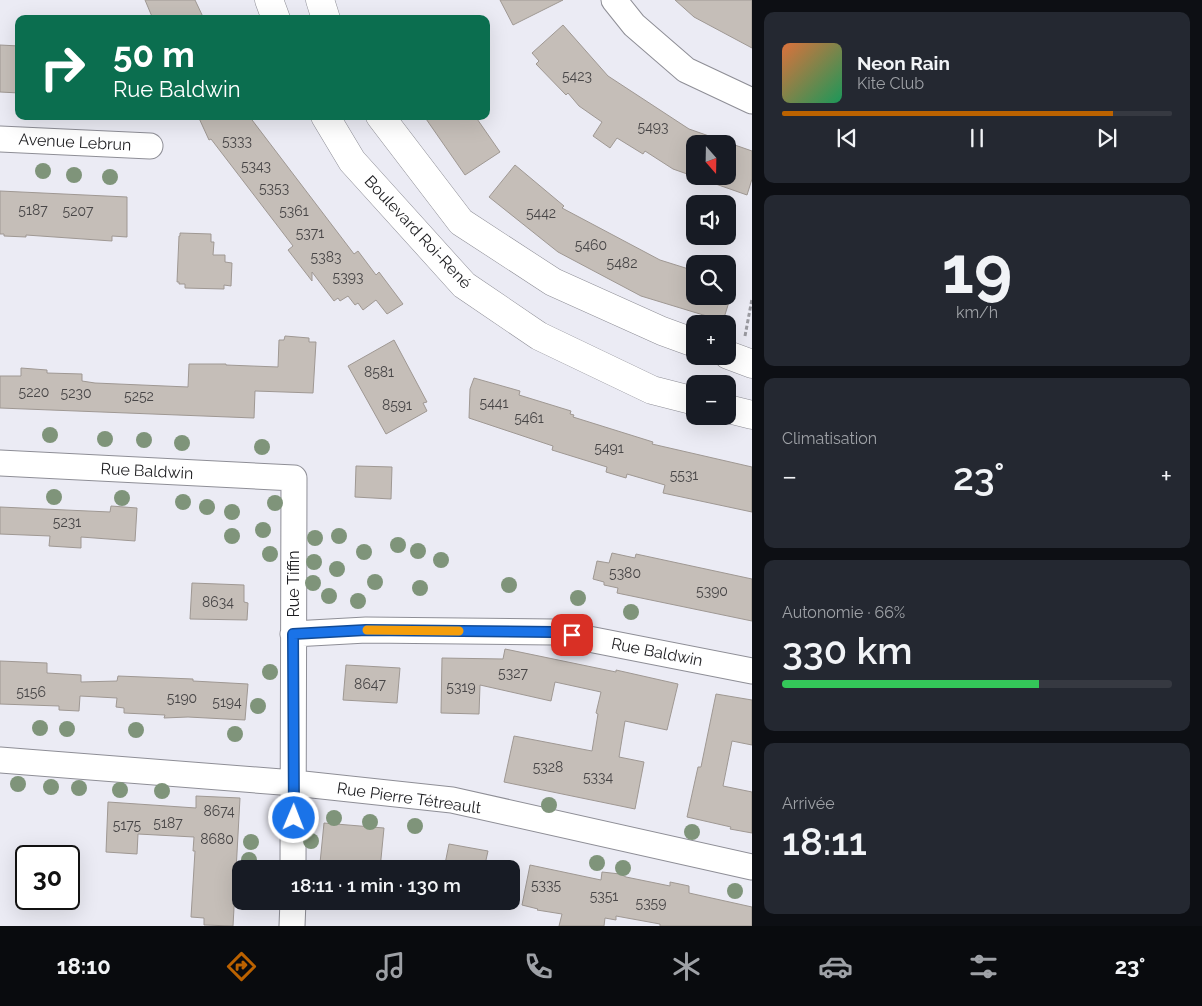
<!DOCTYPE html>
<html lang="fr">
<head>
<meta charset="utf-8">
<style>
  body { margin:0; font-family:Raleway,sans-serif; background:#242831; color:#f1f3f6; height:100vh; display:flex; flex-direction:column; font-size:19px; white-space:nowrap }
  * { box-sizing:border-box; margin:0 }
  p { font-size:16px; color:#9ea1a6 }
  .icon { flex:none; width:28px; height:28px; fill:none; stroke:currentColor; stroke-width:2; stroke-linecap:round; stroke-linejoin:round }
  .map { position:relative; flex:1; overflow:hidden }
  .details { display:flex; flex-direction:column; gap:12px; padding:12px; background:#0d0f14; width:450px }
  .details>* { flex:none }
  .banner { position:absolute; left:15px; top:15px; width:475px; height:105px; border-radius:10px; box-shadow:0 5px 20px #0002; background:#0b6e4f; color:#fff; overflow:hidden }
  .needle { width:32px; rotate:160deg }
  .buttons { position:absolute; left:686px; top:135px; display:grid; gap:10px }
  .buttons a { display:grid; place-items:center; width:50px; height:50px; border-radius:10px; background:#171b24; box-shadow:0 5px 20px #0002; font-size:25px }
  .speed { position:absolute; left:15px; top:845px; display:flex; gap:10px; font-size:25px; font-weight:700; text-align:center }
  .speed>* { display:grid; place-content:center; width:65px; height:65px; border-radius:50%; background:#171b24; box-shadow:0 5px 20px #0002; line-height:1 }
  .speed .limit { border:2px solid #111; border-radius:8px; background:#fff; color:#111 }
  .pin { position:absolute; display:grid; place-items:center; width:42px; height:42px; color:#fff; margin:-21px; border-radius:10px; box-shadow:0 2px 8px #0006 }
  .me { position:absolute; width:55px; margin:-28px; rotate:1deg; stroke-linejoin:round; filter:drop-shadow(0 0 4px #0008) }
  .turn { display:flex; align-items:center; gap:18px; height:105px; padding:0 15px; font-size:22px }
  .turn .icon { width:65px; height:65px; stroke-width:2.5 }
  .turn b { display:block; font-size:35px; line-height:42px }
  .big { font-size:38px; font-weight:600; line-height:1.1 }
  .details .tile { flex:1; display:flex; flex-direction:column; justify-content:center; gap:8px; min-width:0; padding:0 18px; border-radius:10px; background:#242831 }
  .details .dial { align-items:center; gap:0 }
  .dial b { font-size:65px; line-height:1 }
  .song { display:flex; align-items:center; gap:15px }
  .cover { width:60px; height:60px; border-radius:8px; background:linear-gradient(135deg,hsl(20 70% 55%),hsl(150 70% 35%)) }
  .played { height:5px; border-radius:2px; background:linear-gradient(90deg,#bb6200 85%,#363941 85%) }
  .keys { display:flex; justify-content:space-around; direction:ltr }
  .heat { display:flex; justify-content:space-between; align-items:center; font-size:28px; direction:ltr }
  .charge { height:8px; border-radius:4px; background:linear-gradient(90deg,#34c759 66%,#363941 0) }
  .trip { position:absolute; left:232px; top:860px; width:288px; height:50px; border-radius:10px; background:#171b24; box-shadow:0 5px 20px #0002; font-weight:600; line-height:50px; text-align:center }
  .tab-bar { display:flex; height:80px; justify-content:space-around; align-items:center; background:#090b0e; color:#9ea1a6 }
  .tab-bar .icon { width:35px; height:35px }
  .tab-bar .selected { color:#bb6200 }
  .tab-bar b { font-size:22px; color:#f1f3f6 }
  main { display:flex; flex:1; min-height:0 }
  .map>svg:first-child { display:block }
</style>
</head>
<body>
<main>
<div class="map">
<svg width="752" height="926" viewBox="0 0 752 926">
  <rect width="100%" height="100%" fill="#ebebf4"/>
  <!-- building -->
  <path fill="#c5beb8" stroke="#9f9893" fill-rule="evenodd" d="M145,0H195L204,19H153Z
    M500,0H563L513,25Z
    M675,0H752V48L694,17Z
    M563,25L608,76L689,129L752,151V179L747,195L673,169L645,151L643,154L617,138L610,148L593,136L602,122L579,106L568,93L566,95L536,64L539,61L532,53ZM695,144H728V176H695Z
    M0,45L19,46V93L0,92Z
    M198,116H249L354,254L358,251L376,275L379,272L403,304L387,314L376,300L363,310L358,303L355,305L348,296L340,301L338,298L334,301L312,272V281L288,250L293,246L211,139L209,140Z
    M424,116H475L500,152L465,175Z
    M515,165L564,206L562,208L660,260L695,271V296H728V281L735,283L723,321L641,296L558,252L489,197Z
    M0,191L127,197V237L112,236V241L26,235V237L4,236V234H0Z
    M180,233L211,234V242H214L213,255H225V262L232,263L231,286L224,285V289L185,288V284H179V282H177L179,236H180Z
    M285,336L309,338V342H316L313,393L255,391L254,418L0,408V376H21V368L47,370V373L82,374V381L95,383L188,387L189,364H226V365L278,367L279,340H284Z
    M394,340L427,402L423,403L427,411L386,434L348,366Z
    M474,378L520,391L519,395L571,411L570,414L574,415L573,417L653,442L652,444L752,467V512L663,493L665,485L627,474L626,478L606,472L607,467L552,450L553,446L469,418L470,389Z
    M356,466L392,467L391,499L355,497Z
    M111,506L137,508L135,541L81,537V548L49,546L50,536L0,534V507L110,512Z
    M612,553L635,558L636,554L752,579V621L617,593L618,588L604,585V582L593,579L597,561L609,563Z
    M192,583L244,585V602L248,603L247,620L190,619Z
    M505,649L616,672V670L678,684L667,730L625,721L619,757L644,762L635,809L504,782L514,736L592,751L598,714L596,713L601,692L555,682L551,701L480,685L479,714L441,713L442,658L503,659Z
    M0,661L47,663V673L81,675V682L117,681L118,676L193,679V681L248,684L245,720L188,717L164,718L165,715L124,713V708L116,707L117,698L80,696L79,711L59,710V706L0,704Z
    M346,665L400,668L397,703L343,700Z
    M716,694L752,700V745L732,741L723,786L752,792V833L730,829L731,827L687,817L698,767H701Z
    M196,796L240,798L233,926L204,925V918L191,917L195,851H193L194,837L138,834L137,854L106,852L108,802L196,808Z
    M324,823L384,828L380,869L320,863Z
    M449,844L488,851L484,869H444Z
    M530,865L601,880L602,872L620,874L626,877L670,886V882L689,886V893L752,907V926H660V924L616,916V920L605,918L604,926H559L562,914L537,910L538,909L522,905Z"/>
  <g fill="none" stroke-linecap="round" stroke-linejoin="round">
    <defs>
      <path id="street" d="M614,0L634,25L686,70L752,101
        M0,139L150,146
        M0,463L294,478L293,869
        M293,634L366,630L553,632L752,671
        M0,760L294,783L452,800L752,867
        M292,926L293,901"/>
      <path id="secondary" d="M269,0L276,19
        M320,0L326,19
        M325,116L352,161L464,285L539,336L652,390L695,401
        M380,116L461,222L553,282L662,331L695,343
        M728,355L752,364
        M728,409L752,415"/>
    </defs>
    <!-- street casing -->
    <use href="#street" stroke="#8e8e96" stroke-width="27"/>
    <!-- secondary casing -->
    <use href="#secondary" stroke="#8e8e96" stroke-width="29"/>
    <!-- path -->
    <path stroke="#9a9aa0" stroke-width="3" stroke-dasharray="4 2.5" stroke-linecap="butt" d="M745,336L752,299"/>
    <!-- street -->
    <use href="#street" stroke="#fff" stroke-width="25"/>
    <!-- secondary -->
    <use href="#secondary" stroke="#fff" stroke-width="28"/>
  </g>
  <!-- trees -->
  <g fill="#7f947a">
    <circle cx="43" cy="171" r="8"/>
    <circle cx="74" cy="175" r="8"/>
    <circle cx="110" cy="177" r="8"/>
    <circle cx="50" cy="435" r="8"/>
    <circle cx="105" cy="439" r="8"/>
    <circle cx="144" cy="440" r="8"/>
    <circle cx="182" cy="443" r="8"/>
    <circle cx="262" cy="447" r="8"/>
    <circle cx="54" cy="497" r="8"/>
    <circle cx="122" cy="498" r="8"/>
    <circle cx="183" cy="502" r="8"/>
    <circle cx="275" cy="503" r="8"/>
    <circle cx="207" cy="507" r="8"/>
    <circle cx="232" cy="512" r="8"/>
    <circle cx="263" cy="530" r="8"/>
    <circle cx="232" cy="536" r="8"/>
    <circle cx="339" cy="536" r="8"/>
    <circle cx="315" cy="538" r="8"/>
    <circle cx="398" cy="545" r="8"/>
    <circle cx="418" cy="551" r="8"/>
    <circle cx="364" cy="552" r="8"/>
    <circle cx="270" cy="554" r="8"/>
    <circle cx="441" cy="560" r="8"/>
    <circle cx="314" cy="562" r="8"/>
    <circle cx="337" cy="569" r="8"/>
    <circle cx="375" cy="582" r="8"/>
    <circle cx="313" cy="583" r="8"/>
    <circle cx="509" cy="585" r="8"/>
    <circle cx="420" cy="588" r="8"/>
    <circle cx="329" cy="596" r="8"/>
    <circle cx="578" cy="598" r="8"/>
    <circle cx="358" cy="601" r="8"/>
    <circle cx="631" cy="612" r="8"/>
    <circle cx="270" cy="672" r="8"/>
    <circle cx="258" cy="706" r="8"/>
    <circle cx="40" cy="728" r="8"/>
    <circle cx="67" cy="729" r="8"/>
    <circle cx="136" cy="730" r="8"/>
    <circle cx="235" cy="734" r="8"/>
    <circle cx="18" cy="784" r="8"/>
    <circle cx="51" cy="787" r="8"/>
    <circle cx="79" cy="788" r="8"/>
    <circle cx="120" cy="790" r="8"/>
    <circle cx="162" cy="791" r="8"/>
    <circle cx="549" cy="805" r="8"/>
    <circle cx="334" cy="818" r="8"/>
    <circle cx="370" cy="822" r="8"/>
    <circle cx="415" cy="826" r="8"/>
    <circle cx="692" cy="832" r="8"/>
    <circle cx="311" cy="841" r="8"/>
    <circle cx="251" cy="842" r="8"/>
    <circle cx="249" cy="860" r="8"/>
    <circle cx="597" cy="863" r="8"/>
    <circle cx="623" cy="868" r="8"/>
    <circle cx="735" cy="891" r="8"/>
  </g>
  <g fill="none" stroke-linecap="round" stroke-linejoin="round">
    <defs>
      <path id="route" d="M294,818L293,634L366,630L553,632L572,635"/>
    </defs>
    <!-- route casing -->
    <use href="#route" stroke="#114b97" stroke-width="12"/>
    <!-- route -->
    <use href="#route" stroke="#1a73e8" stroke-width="9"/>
    <!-- slow -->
    <path stroke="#f59e0b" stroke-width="9" d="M367,630L459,631"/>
  </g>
  <g text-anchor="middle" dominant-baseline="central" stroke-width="4" stroke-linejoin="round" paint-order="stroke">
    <!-- number labels -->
    <g font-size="14" fill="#484647">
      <text x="577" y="76">5423</text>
      <text x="653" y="127">5493</text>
      <text x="237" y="141">5333</text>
      <text x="256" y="166">5343</text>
      <text x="274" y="188">5353</text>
      <text x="33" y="210">5187</text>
      <text x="78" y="211">5207</text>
      <text x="294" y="211">5361</text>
      <text x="541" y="213">5442</text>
      <text x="310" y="233">5371</text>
      <text x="591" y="245">5460</text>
      <text x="326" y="257">5383</text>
      <text x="622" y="263">5482</text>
      <text x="348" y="277">5393</text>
      <text x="379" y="372">8581</text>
      <text x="34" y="392">5220</text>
      <text x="76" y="393">5230</text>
      <text x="139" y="396">5252</text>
      <text x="494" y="403">5441</text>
      <text x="397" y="405">8591</text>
      <text x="529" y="418">5461</text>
      <text x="609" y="448">5491</text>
      <text x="684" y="475">5531</text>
      <text x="67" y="522">5231</text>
      <text x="625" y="573">5380</text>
      <text x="712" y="591">5390</text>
      <text x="218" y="602">8634</text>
      <text x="513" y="673">5327</text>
      <text x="370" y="684">8647</text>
      <text x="461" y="687">5319</text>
      <text x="31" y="692">5156</text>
      <text x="182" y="698">5190</text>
      <text x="227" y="702">5194</text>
      <text x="548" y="767">5328</text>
      <text x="598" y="777">5334</text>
      <text x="219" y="811">8674</text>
      <text x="168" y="823">5187</text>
      <text x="127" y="825">5175</text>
      <text x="217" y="839">8680</text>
      <text x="546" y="885">5335</text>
      <text x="604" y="896">5351</text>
      <text x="651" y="903">5359</text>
    </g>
    <!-- street labels -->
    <g font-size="16" fill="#1e1e21" stroke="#fff">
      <text transform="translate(75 142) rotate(3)">Avenue Lebrun</text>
      <text transform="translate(418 232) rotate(47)">Boulevard Roi-René</text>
      <text transform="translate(147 471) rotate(3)">Rue Baldwin</text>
      <text transform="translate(293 584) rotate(-90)">Rue Tiffin</text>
      <text transform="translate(657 652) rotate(11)">Rue Baldwin</text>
      <text transform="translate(409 798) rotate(8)">Rue Pierre Tétreault</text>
    </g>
  </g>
</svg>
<div class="buttons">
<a><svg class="needle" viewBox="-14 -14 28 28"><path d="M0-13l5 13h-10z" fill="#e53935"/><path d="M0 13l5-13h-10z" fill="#9ea1a6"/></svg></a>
<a><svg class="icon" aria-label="sound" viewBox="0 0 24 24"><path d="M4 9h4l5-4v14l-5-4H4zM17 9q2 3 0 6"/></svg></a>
<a><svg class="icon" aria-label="search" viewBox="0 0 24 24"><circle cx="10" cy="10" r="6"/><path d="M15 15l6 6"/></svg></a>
<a>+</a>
<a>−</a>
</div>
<div class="speed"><div class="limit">30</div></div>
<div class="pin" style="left:572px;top:635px;background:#d93025"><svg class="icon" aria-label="arrive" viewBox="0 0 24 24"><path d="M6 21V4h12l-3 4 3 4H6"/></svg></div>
<svg class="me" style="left:294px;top:818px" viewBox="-20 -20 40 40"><circle r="17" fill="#1a73e8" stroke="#fff" stroke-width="3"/><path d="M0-11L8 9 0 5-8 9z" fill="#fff"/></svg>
<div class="trip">18:11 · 1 min · 130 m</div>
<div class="banner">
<div class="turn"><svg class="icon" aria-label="right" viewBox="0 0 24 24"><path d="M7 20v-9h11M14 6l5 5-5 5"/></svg><div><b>50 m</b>Rue Baldwin</div></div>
</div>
</div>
<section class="details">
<div class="tile">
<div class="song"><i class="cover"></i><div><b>Neon Rain</b><p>Kite Club</p></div></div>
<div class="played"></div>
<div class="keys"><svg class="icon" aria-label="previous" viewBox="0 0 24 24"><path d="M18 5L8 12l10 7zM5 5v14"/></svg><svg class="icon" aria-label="pause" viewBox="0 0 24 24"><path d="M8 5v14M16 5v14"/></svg><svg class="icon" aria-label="next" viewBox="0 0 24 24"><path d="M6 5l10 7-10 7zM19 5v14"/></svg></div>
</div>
<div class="tile dial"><b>19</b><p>km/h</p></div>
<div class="tile"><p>Climatisation</p>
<div class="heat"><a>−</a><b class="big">23°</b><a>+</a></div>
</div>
<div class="tile"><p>Autonomie · 66%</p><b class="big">330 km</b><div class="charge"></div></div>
<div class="tile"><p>Arrivée</p><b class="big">18:11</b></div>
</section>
</main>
<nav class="tab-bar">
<b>18:10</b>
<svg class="icon selected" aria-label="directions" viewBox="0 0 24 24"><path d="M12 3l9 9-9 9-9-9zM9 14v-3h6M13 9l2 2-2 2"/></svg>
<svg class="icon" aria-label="music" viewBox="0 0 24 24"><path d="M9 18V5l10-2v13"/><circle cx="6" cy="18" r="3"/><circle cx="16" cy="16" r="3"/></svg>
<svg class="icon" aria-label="phone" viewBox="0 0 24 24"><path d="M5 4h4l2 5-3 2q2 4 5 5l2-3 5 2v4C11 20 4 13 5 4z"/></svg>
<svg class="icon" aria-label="climate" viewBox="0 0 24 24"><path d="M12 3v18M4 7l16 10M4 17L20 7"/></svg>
<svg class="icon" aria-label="car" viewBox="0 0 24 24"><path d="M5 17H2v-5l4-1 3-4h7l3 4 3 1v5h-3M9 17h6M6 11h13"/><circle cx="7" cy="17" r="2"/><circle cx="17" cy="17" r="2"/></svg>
<svg class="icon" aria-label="filters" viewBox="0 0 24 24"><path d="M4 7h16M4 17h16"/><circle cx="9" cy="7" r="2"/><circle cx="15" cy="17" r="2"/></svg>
<b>23°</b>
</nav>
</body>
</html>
